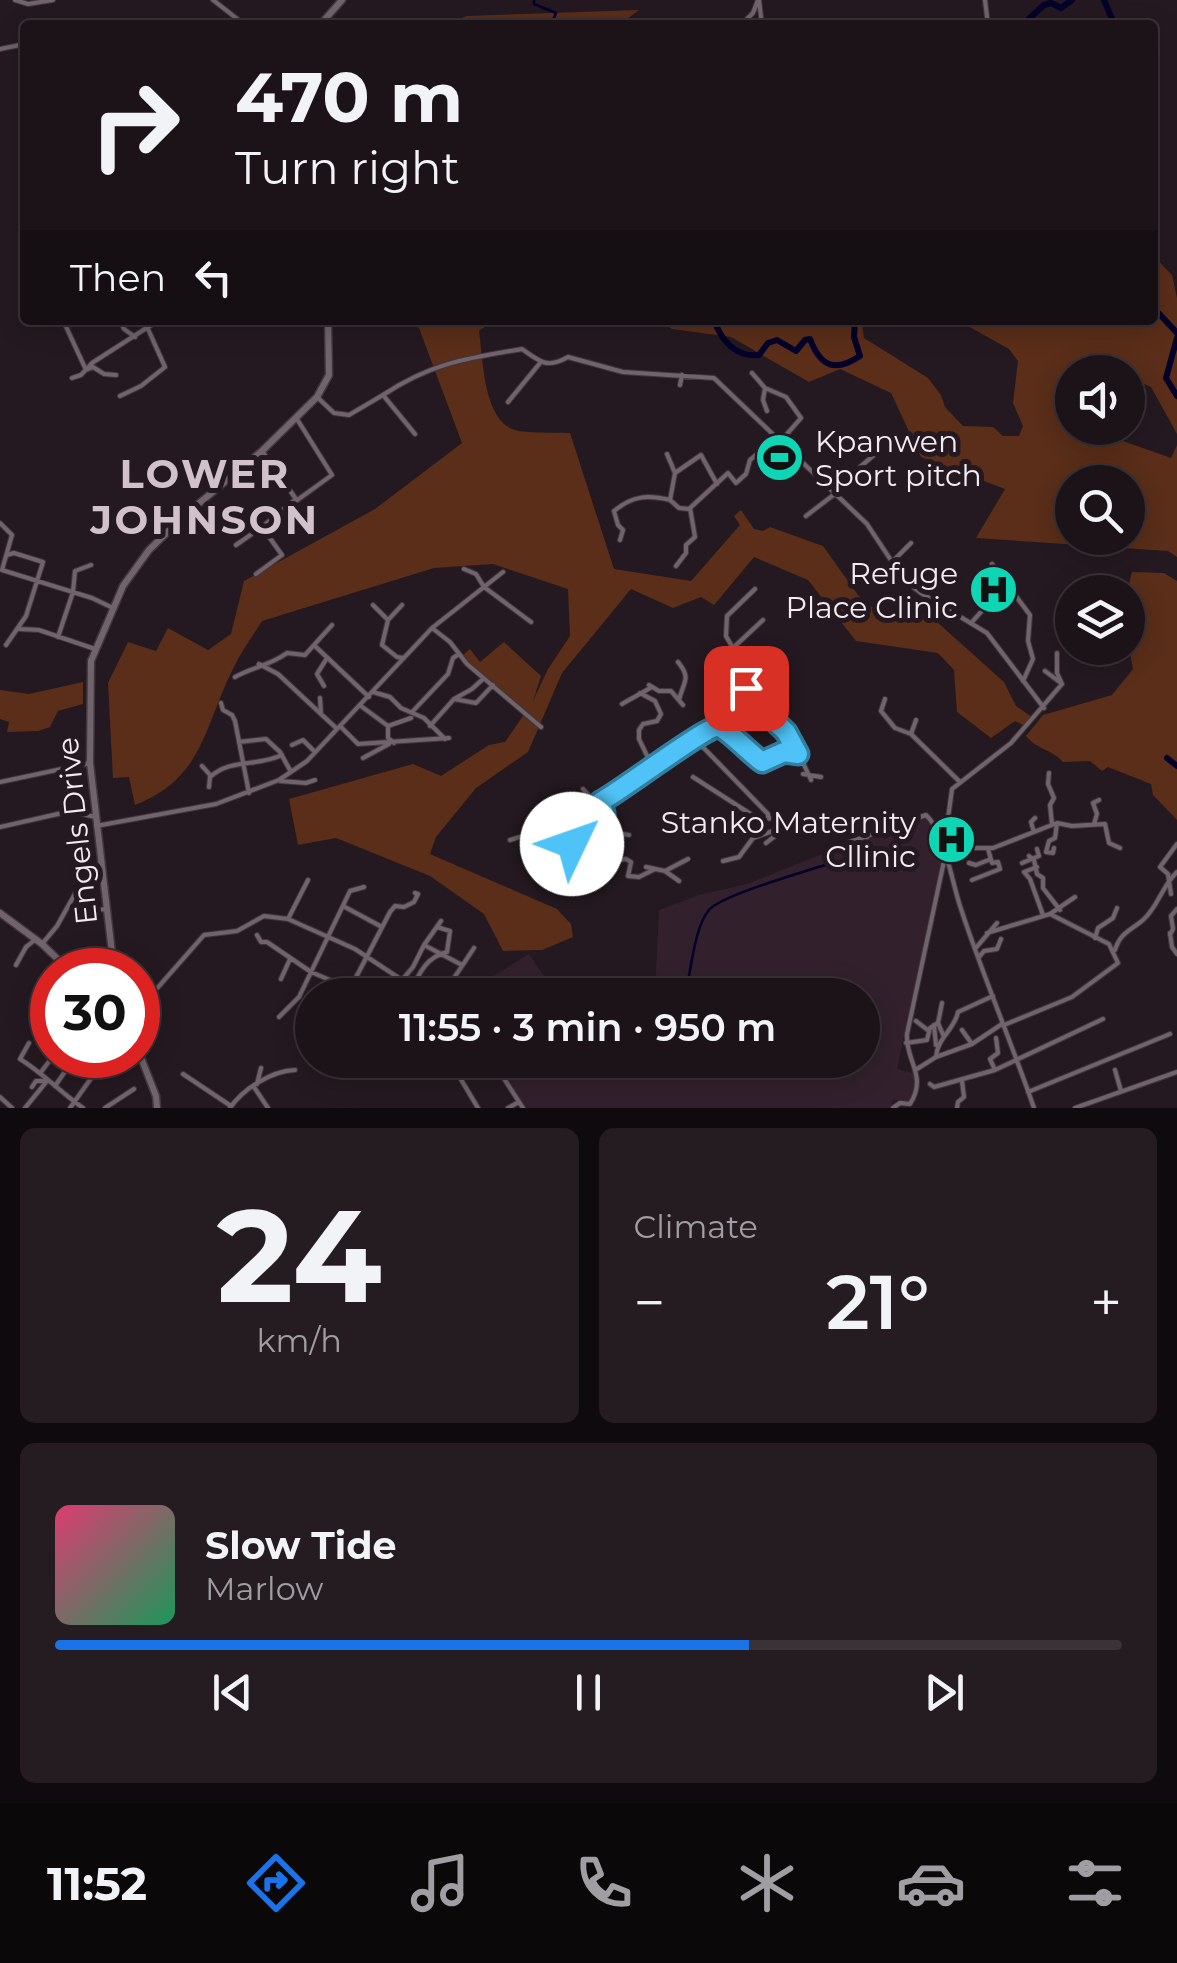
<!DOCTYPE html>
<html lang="en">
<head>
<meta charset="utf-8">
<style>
  body { margin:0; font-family:Montserrat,sans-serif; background:#241c21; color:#f1f3f6; height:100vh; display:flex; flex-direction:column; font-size:38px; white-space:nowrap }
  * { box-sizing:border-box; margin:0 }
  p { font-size:32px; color:#a09ea2 }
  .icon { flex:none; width:55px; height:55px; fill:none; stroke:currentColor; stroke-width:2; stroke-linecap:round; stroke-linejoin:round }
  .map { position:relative; height:1108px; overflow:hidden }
  .drawer { display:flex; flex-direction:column; gap:20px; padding:20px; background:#0f0a0d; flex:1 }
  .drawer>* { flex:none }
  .guide { position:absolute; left:20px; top:20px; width:1138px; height:305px; border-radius:10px; box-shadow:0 5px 25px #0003,0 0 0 2px #393237; background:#1b1318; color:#f1f3f6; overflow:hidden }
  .fabs { position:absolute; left:1055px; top:355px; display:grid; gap:20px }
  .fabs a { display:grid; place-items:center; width:90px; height:90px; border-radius:50%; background:#1b1318; box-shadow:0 5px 25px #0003,0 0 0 2px #393237; font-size:50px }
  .speed { position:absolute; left:30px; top:948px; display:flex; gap:20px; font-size:50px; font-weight:700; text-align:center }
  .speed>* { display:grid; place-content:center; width:130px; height:130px; border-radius:50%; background:#1b1318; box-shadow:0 5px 25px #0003,0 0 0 2px #393237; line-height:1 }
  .speed .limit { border:15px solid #d22; background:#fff; color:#111 }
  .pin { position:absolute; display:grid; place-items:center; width:85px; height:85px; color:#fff; margin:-42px; border-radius:20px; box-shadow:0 5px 15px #0006 }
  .me { position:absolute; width:110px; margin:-55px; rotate:48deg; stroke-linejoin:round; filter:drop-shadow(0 0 8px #0008) }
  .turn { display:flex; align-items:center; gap:35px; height:210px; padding:0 50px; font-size:45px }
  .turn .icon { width:130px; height:130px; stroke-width:2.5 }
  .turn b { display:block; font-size:70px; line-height:85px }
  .then { display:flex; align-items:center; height:95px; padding:0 50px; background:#0003; gap:20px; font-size:38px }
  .big { font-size:75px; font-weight:600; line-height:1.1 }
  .drawer .card { flex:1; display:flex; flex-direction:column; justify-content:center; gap:15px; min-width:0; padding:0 35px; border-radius:15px; background:#241c21 }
  .drawer .dial { align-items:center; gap:0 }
  .dial b { font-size:130px; line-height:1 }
  .song { display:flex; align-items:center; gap:30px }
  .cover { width:120px; height:120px; border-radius:15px; background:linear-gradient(135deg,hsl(340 70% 55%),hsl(150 70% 35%)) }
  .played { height:10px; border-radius:5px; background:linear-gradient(90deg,#1a73e8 65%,#393237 65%) }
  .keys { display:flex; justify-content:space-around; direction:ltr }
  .heat { display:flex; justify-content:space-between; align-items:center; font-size:55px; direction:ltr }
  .drawer .tiles { flex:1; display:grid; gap:20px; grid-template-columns:1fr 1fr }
  .card:last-child { grid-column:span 2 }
  .trip { position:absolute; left:295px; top:978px; width:585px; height:100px; border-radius:50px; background:#1b1318; box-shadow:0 5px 25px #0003,0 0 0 2px #393237; font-weight:600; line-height:100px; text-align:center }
  .menu { display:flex; height:160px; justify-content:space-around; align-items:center; background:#0b080a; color:#a09ea2 }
  .menu .icon { width:70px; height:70px }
  .menu .current { color:#1a73e8 }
  .menu b { font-size:45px; color:#f1f3f6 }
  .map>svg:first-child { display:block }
</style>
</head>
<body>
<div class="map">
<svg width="1177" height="1108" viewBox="0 0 1177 1108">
  <rect width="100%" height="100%" fill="#241920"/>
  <!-- built -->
  <path fill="#32212c" d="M928,818L942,855L897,1069L916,1074L911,1102L893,1100L891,1108H523L492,1060H862V995H655L659,910L699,895L747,884L885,829Z
    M529,954L557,995H463Z"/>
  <!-- green -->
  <path fill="#5a2e19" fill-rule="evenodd" d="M639,10L619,25H443L467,16Z
    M1153,255L1172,275L1177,298V434L1151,387L1128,377V372H1072V428H1121L1123,441L1171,458L1177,445V557L1168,551L976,538L1005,489L921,457L891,393L840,369L809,382L731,337L672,329L659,320H865L862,324L864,338L928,378L941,395L945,407L963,426L993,427L1003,436H1019L1023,426L1013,403L1018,361L1009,349L957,320H1152ZM1128,482V538H1072V482Z
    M416,320H494L479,331C483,358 483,421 515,430C531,434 553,432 570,433L614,569L691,581L740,525L734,516L741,510L754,529L763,531L770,527L823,546L858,595L875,610L888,615L928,614L1004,682L1016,706L1032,717L1023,725L1015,721L991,738L957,712L954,670L938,653L856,641L808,580L754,557L714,605L701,597L673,608L631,589L562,673L528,752L476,788L436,837L430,854L557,909L571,924L573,937L542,950L503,951L484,914L430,876L336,838L298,845L289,799L413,764L441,776L489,745L505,742L525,713L475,669L463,655L470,649L480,662L504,642L541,676L533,701L548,669L570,636L568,589L493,564L434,568L262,621C252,637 241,652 233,669C204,726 204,778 135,805L129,777L113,778L108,683L128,642L156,651L168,628L208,650L231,634L244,581L375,509L462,443Z
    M1132,572L1164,573L1177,581V820L1153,795L1151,784L1108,767L1102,771L1090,761L1063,762C1052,749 1037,750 1026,736L1043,715L1112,695L1133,669C1127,637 1123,601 1132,572Z
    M83,682V704L58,711L50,727L38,731L7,732L9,722L0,719V690L29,694Z"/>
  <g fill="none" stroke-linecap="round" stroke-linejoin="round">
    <!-- stream -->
    <path stroke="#04002a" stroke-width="2.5" d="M534,0V4L556,13L551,25
      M685,995C691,973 694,927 709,910C722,895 804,872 828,864"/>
    <!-- river -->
    <path stroke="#04002a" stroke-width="6" d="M1022,25L1044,5L1051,3L1061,8L1072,0
      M1101,25L1113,21L1104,0
      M1152,306L1177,333
      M714,320C721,340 736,358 759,355L768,343L777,340L796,351L805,340L810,339C821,368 836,372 860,356L854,337L855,320
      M1177,338L1166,378L1177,396
      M1167,758L1177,766"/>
    <defs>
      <path id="minor" d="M15,0L28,4L53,0
        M213,0L245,25
        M759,0L762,25
        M985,0L988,25
        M741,25L753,13L758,0
        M0,49L25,44
        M63,320L86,370L93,367L104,374L116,375
        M120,320L124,329L135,337
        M752,373L765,388L763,400L767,411
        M72,378L81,375L92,363L159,320
        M680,385L682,375
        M765,388L786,397L801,418L779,443
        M383,395C431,363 467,358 522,349C540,362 547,369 568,357L623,372L714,378L867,524L904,580L921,593L987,633L1044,708
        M120,396L141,386L165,367L148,329
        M317,397L334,413L349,415L383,395L415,434
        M508,402L540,363
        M667,454L675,473L670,500L679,508L689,509L728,473L736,483L746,474L750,460L777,437
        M860,467L881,449
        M675,473L701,455L717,484
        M296,501L332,475L297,419
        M806,516L836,493
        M0,523L12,535L2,570
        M620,540L623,530L618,525L614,511C633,495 648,495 670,500
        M236,545L262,527
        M892,562L911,543
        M992,564L1030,615L1028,641L1033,659L1023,681
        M676,566L686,553V545L695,537L690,508
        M464,569L476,574L484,587L531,622
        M2,570L92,598L113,608
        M256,574L282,555L262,527L296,499L262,451
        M755,589L727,616L726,636L738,657L739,680L748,696L786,732L799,754
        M373,605L388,620L382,645L397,657L404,658
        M388,620L402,605
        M972,622L1006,584
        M432,628L450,642L467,664L541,727
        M20,629L39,630L95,649
        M58,637L73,592L75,571L91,565
        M6,645L26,616L43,562L14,553L7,555
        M316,647L369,697
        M734,647L763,620
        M1057,653V673L1062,684
        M678,662C692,679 683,682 679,700
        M259,664L278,674L335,727
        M1045,671L1061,683
        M235,677C253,667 271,665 287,653L305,655L332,625
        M1062,684L1011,743L952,789L944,848H993L1057,823L1072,826L1105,824L1109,843L1120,848
        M649,685L659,691H671L683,705
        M324,686L317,674L327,658
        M373,692L390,697L401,708L424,718L445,739
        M640,693L655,701L661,714L657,721L643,724L639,730V739L652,766
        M320,698L321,714
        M454,699L476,703L493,685
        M885,699L881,711L895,728L911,734L960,782
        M221,703L223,710L232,715L235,721L249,793
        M622,704L652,687
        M361,706L388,726L411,718
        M413,711L448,674L453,658L459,654
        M340,726L358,744L449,738
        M388,726V738L394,743
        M430,726L454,699L472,689L483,679
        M911,734L916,720
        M696,740L705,729L720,727L762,762L784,752L799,754L811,780
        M239,742L266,739L280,752L291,772
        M292,745L303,740L315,752
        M363,758L389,744
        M202,766L211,776
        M1049,773L1048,784L1054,798L1050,805L1052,824
        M803,774L821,777
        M693,777L760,820L772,818L785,827
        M280,781L306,783L315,780
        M0,782L90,763
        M209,787L210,777C231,758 257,767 282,755
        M583,789L594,801L617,794L656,762L696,740L768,814V818
        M599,818L597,836L610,832L629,835
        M1094,824L1097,814L1093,803L1099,800
        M96,826L216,804L279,780L307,761L432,628L503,572
        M0,827L71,811L95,817
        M1034,832L1031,822L1035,818
        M532,834L552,843L557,826
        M608,835L606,847L614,864L609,869
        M510,840L562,824L602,817L600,803
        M850,842L926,815C945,832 952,884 961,909C983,976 1011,1041 1034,1108
        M552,843L572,844L596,836
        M766,843C796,818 815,818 854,818L867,837
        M1054,848L1053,853L1046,852L1049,841L1055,838L1057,823
        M1029,856L1034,860L1037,874L1043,878V888L1060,910
        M613,861L626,859L631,862L628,876L639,877L655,869
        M723,861L739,857L753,838L781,828
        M969,863L976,865L991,859
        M1022,863L1039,856L1037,849
        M646,867L665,871L679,881
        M1037,867L1024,872L1030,879L1043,915
        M665,871L688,859
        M972,880L1000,869L998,862L992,863L988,849
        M1171,894L1168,874L1160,867L1177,844
        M343,906L382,927
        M84,919L96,910L107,909
        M288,919L308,880
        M437,927L450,931L447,952
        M987,933L1050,914L1075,897
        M1170,933L1172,947L1177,954
        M257,935L261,942H267L311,972L365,995
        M1170,935L1173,929L1171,916L1177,909
        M1095,938L1098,928L1113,918L1117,908
        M42,944L57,926L76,892
        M424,945L441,921
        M975,949L997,923
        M1115,950C1120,933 1130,931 1143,920C1158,907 1162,886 1177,872
        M979,957L984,951L997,949L1001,939
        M16,965L26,947L36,939
        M281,979L290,959
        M402,980L413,967L424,945L462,965
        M351,987L390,912L395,906L404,907L414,902L418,894L415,893
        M385,995L395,978
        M409,995C418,976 425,957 447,952
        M415,995L417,985
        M444,995L446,985L452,981L474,948
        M942,1003L938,1023L944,1037
        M138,1010L204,935L237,931L264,916L288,919L355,949L402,980L429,990
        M279,1017L299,997L350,891L364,887
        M916,1021L929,1031
        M934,1025L936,1045
        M1004,1025L1072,997L1118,963L1109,944L1050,914
        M962,1030L972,1044
        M52,1038L49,1042L52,1047
        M29,1043L20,1059C43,1073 60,1092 83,1108
        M906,1043L927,1040L930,1028L938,1023
        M55,1055L67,1067
        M936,1057L972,1044L1002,1024
        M434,1060L441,1065L453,1066L478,1108
        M492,1060L523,1108
        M92,1062L100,1055
        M917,1069L936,1057C937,1038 955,1029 958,1012L993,996
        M995,1070L990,1059L998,1053L996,1038
        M1115,1070L1121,1091
        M41,1072L54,1055
        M183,1074L231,1106
        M257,1084L261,1068
        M930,1084L934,1087L995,1070L1103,1019
        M55,1086L73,1060
        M32,1087L36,1081H47
        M254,1087L268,1108
        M1028,1092L1170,1034
        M0,1097L12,1108
        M25,1108L47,1081
        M70,1108L92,1077
        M105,1108L134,1089
        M230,1108C243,1089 271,1071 295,1070
        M508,1108L519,1102
        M893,1108L900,1103L910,1104C928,1075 905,1061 907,1034L944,861
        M957,1108L958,1102L964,1097L962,1081
        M1075,1108L1177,1072"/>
      <path id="tertiary" d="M320,25L342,0
        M114,970L90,763L91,661L123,586L149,550L185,515L262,451L317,397L329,375L328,320"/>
      <path id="secondary" d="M0,913L42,944L69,970
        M138,1050L156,1096L157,1108"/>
    </defs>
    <!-- minor casing -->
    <use href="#minor" stroke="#40373d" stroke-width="6"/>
    <!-- tertiary casing -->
    <use href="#tertiary" stroke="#40373d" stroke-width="9"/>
    <!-- secondary casing -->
    <use href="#secondary" stroke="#40373d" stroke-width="9"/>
    <!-- minor -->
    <use href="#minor" stroke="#71636c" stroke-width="4"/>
    <!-- tertiary -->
    <use href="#tertiary" stroke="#71636c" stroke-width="6"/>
    <!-- secondary -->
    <use href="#secondary" stroke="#71636c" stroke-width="6"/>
  </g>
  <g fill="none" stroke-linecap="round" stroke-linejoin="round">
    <defs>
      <path id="route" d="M572,844L597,836L599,818L604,813L600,802C620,792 707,725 719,727C728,730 751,754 762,762L784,752L798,754L786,732L748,696L746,688"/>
    </defs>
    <!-- route casing -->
    <use href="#route" stroke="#337fa1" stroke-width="25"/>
    <!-- route -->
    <use href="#route" stroke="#4fc3f7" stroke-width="18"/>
  </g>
  <!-- icons -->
  <defs>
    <symbol id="stadium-disc" viewBox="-11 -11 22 22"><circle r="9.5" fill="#0ed5b4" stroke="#241920"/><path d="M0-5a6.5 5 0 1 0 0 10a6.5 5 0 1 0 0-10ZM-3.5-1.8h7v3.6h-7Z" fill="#111"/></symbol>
    <symbol id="hospital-disc" viewBox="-11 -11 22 22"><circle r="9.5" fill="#0ed5b4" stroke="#241920"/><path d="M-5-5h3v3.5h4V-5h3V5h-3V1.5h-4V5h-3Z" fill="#111"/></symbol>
  </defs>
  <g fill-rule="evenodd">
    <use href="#stadium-disc" x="752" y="430" width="55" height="55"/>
    <use href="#hospital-disc" x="966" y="562" width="55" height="55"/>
    <use href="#hospital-disc" x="924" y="812" width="55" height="55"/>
  </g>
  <g text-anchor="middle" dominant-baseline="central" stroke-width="10" stroke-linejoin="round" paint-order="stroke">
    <!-- poi labels -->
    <g font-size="30" fill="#f3ebf0" stroke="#241920" text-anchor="end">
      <text x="815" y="441" text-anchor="start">Kpanwen<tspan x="815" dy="34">Sport pitch</tspan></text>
      <text x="958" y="573">Refuge<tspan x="958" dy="34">Place Clinic</tspan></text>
      <text x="916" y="822">Stanko Maternity<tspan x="916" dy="34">Cllinic</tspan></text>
    </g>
    <!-- street labels -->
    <g font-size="30" fill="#f3ebf0" stroke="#241920">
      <text transform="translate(77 831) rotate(-96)">Engels Drive</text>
    </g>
    <!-- district labels -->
    <g font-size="40" font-weight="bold" letter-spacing="2.5" fill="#d1c1cb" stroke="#241920">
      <text x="205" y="473">LOWER<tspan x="205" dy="46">JOHNSON</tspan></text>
    </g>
  </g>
</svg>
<div class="fabs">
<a><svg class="icon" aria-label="sound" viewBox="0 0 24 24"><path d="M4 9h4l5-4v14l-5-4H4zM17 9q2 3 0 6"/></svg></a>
<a><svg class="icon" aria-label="search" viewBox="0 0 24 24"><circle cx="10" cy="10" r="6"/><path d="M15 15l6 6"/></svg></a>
<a><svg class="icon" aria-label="layers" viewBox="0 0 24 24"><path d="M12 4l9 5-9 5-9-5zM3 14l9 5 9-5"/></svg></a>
</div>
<div class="speed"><div class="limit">30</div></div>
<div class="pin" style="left:746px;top:688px;background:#d93025"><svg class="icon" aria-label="arrive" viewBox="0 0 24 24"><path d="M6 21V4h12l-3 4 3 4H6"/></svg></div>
<svg class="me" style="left:572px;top:844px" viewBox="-20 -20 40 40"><circle r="19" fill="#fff"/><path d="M0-13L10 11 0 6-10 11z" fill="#4fc3f7"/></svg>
<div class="trip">11:55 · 3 min · 950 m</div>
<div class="guide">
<div class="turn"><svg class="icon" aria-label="right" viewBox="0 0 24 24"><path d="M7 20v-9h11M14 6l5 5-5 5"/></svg><div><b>470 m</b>Turn right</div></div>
<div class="then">Then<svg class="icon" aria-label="left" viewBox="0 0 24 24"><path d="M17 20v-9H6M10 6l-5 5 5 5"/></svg></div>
</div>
</div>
<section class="drawer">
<div class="tiles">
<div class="card dial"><b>24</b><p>km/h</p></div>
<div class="card"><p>Climate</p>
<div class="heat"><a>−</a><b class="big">21°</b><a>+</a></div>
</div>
<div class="card">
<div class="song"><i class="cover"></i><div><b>Slow Tide</b><p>Marlow</p></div></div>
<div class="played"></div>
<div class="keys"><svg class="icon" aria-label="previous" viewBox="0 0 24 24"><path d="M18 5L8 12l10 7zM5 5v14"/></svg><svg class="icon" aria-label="pause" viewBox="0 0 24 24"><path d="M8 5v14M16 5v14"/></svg><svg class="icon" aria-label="next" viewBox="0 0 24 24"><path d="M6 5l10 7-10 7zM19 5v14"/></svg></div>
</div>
</div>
</section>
<nav class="menu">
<b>11:52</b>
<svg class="icon current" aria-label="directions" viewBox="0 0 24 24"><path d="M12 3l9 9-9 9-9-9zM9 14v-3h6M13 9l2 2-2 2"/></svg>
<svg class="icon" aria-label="music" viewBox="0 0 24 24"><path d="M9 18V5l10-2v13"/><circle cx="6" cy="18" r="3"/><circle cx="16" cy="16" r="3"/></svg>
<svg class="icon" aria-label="phone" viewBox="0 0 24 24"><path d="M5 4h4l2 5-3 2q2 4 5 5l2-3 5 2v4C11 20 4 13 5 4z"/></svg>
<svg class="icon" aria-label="climate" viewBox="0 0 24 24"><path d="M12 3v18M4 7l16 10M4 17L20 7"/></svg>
<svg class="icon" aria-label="car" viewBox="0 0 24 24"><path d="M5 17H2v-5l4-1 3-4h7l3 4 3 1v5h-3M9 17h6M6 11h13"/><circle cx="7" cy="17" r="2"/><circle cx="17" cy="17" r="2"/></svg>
<svg class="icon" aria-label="filters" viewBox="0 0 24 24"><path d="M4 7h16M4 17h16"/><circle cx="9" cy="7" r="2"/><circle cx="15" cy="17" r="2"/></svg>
</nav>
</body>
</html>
